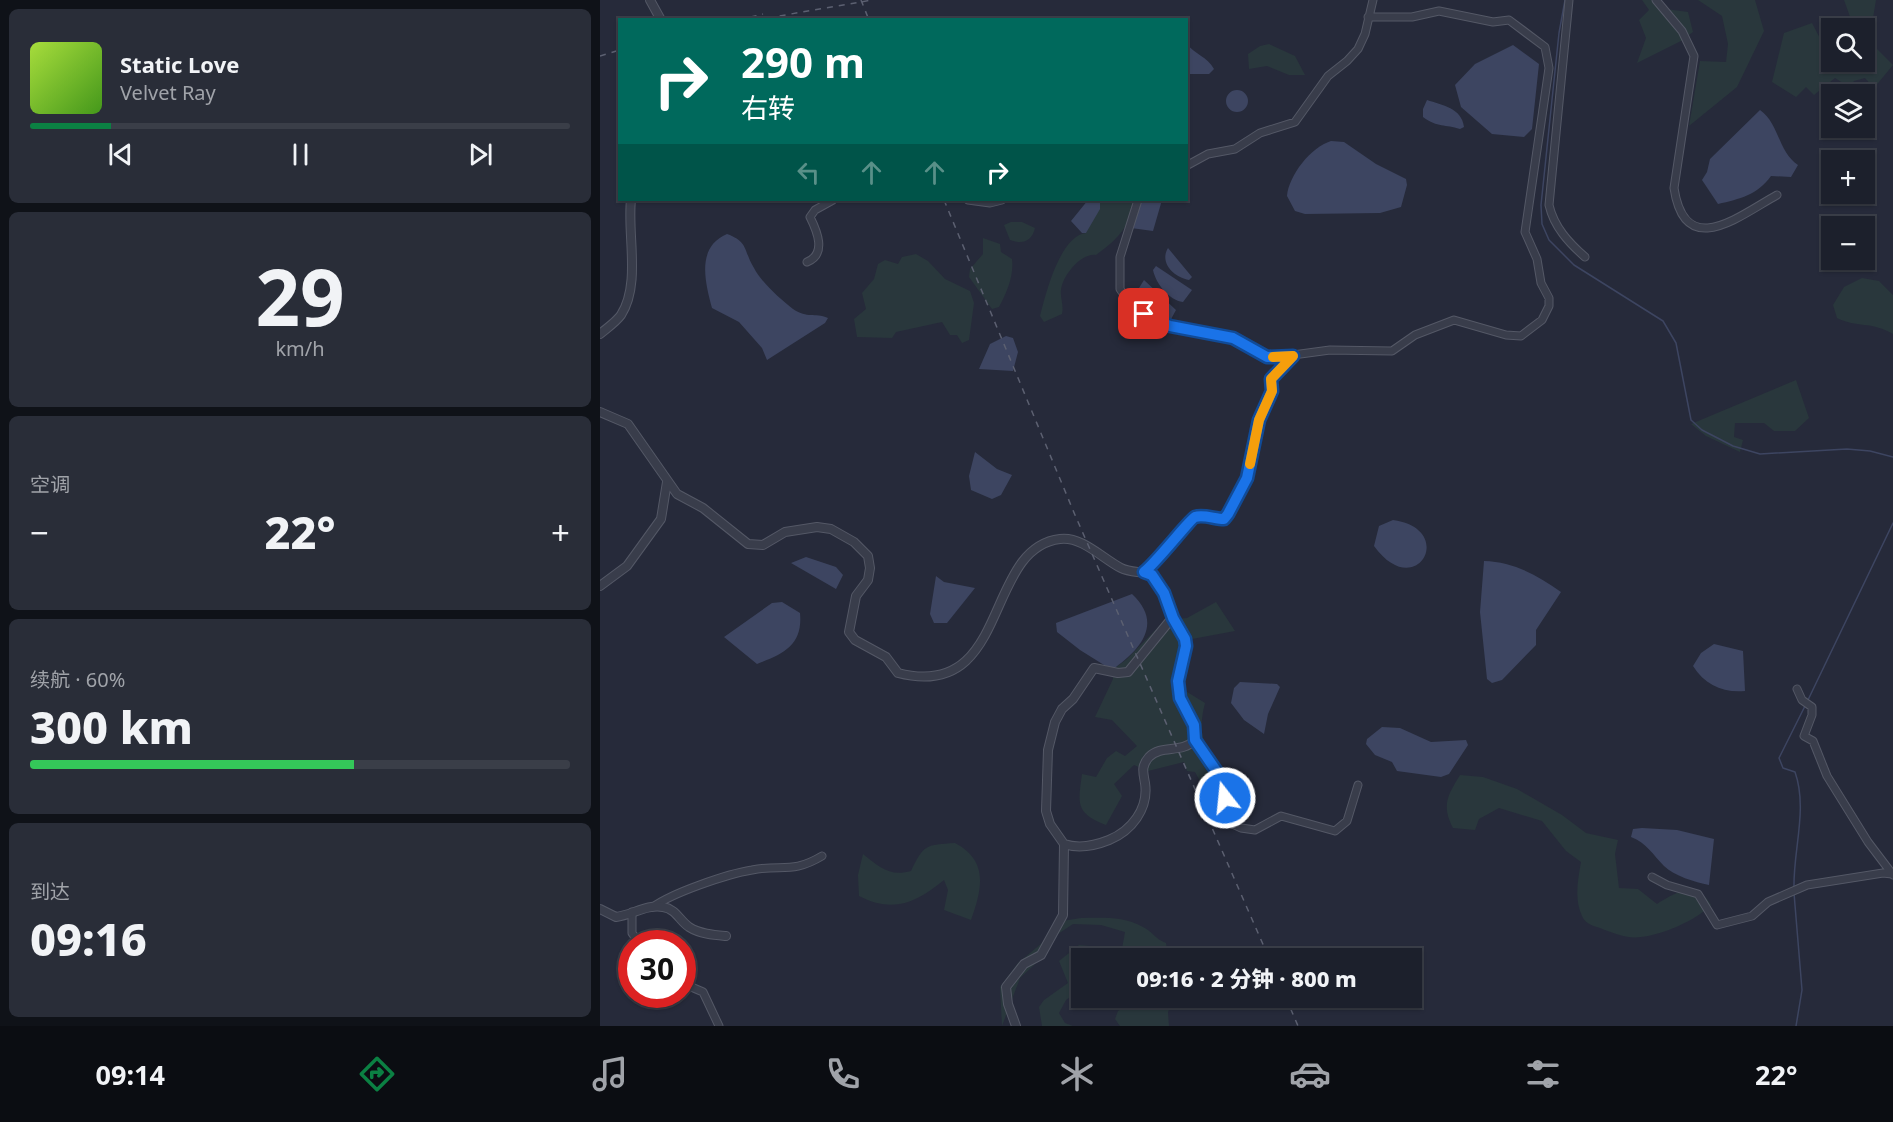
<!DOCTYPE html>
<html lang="zh">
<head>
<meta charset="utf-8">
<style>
  body { margin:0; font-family:"Noto Sans","Noto Sans SC",sans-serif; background:#292d38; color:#f1f3f6; height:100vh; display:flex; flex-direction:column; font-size:22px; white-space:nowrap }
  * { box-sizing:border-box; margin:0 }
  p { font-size:20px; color:#a0a3a9 }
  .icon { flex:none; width:33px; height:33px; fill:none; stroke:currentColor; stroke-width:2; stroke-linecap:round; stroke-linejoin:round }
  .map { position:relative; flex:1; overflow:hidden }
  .panel { display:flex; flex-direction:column; gap:9px; padding:9px; background:#0f1218; width:600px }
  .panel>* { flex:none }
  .guide { position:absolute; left:18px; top:18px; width:570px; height:183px; border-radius:0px; box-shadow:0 2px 4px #0004,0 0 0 2px #3a3e48; background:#00695c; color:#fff; overflow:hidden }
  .fabs { position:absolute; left:1221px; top:18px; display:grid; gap:12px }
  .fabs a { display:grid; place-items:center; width:54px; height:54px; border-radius:0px; background:#1c202c; box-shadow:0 2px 4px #0004,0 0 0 2px #3a3e48; font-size:30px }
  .speed { position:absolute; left:18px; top:930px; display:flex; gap:12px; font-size:30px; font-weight:700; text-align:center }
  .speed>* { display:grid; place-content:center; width:78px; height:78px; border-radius:50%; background:#1c202c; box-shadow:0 2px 4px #0004,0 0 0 2px #3a3e48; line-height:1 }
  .speed .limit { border:9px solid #d22; background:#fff; color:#111 }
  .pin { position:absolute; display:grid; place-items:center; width:51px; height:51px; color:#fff; margin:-26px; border-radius:12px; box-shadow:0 3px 9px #0006 }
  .me { position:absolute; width:66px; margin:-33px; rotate:344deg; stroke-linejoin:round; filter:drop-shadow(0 0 4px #0008) }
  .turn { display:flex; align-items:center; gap:21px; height:126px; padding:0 24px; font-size:27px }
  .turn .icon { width:78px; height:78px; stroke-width:2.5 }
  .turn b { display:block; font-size:42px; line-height:51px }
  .lanes { display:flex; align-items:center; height:57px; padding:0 24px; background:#0003; justify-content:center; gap:30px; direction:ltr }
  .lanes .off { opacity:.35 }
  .big { font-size:45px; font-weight:800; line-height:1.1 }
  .panel .card { flex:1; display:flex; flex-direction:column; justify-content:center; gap:9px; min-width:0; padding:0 21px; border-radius:9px; background:#292d38 }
  .panel .dial { align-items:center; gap:0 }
  .dial b { font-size:78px; line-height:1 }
  .song { display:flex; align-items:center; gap:18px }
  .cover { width:72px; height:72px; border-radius:9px; background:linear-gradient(135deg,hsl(80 70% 55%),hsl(100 70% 35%)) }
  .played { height:6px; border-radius:3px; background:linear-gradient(90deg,#0b8043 15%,#3a3e48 15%) }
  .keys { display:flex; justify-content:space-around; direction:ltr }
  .heat { display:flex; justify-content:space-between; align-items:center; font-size:33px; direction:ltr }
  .charge { height:9px; border-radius:4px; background:linear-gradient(90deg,#34c759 60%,#3a3e48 0) }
  .trip { position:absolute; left:471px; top:948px; width:351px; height:60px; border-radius:0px; background:#1c202c; box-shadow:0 2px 4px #0004,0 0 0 2px #3a3e48; font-weight:800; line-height:60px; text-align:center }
  .menu { display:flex; height:96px; justify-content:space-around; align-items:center; background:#0b0d12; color:#a0a3a9 }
  .menu .icon { width:42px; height:42px }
  .menu .on { color:#0b8043 }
  .menu b { font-size:27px; color:#f1f3f6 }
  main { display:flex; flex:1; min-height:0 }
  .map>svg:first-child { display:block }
</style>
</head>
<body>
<main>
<section class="panel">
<div class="card">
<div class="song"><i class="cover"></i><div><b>Static Love</b><p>Velvet Ray</p></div></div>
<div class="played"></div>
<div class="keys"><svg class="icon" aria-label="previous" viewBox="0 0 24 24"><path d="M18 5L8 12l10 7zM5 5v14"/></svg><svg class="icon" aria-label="pause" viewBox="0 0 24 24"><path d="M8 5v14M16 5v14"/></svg><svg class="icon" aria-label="next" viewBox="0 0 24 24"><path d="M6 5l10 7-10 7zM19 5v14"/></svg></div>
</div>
<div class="card dial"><b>29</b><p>km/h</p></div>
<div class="card"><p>空调</p>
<div class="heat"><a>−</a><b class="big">22°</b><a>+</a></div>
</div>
<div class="card"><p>续航 · 60%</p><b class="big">300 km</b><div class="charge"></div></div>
<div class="card"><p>到达</p><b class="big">09:16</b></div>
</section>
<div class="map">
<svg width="1293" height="1026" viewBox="0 0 1293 1026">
  <rect width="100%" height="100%" fill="#262a3a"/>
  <!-- green -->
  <path fill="#29373c" d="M1042,0H1055L1059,8L1088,12L1093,32L1081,41L1037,63L1046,38L1039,20L1049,10Z
    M1098,0H1155L1164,31L1137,87L1089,126L1100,61L1126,62L1128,44L1122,16Z
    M1244,0H1276L1273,18L1274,46L1293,65L1274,88L1265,78L1254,81L1249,87L1235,78L1214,95L1206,87L1196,97L1172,82L1184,33L1212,23L1224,46L1231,42L1232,62H1264V28H1254Z
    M669,44L695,56L705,75H689L667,66L649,69L648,54L660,46Z
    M500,200H538C528,226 520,238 496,255C481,253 463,275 461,290C460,298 464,305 462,314L444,322L440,316C446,293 460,236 486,233Z
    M411,222H422L435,228C432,241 423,245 410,240L404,225Z
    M383,238L400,244L401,252L412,259C414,276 407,292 399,307L392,309L369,277L370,269L383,254Z
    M316,254L328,261L345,279L370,291L374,303L369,340L362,343L357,335H350L342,322L296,332L292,338L257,337L254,319L266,309L262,293L274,279L278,264L285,260L298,264L302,257Z
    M1262,278L1279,281L1293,295V334C1271,321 1257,328 1237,318L1233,305L1244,287Z
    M1196,380L1209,418L1195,431H1174L1164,423H1135L1134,437L1143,440L1140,452L1106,436L1091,424Z
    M616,602L635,631L592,639L584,690L605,703C590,760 631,757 630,795L617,802L607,798L614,792L609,781L601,783L595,772L587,771L584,762L548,771L534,765L514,784L522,796L506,825C475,813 478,804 482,774L496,777L507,758L516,751L525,756L537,746L512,720L495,717L513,679L512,670L527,659L565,620L587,618Z
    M860,775L883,777L917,789L962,815L986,833L1018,840L1015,854L1019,888L1038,889L1057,904C1076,892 1097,880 1111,905C1097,920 1062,935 1041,937C1026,939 1013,933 1000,928C994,926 985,924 982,916C974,899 978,879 981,862L966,851L942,821L899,808L879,819L875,830L853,828C841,805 848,795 860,775Z
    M355,843C389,861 382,889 371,920L344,910L348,890L344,880C317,902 294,914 259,896L258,875L263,854C279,867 290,877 311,871C324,844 326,845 355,843Z
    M481,918C503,918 523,916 543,927C552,931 555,939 566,943L568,958H482L481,989L466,1000L459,1013L465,1023L473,1026H442L439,1007L444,1000L468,983L459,961L479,945L522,949L525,932L501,925L473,924L455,936L444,956L420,978L402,1026L400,987L418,963L442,943L456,922Z
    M540,998H581L574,999L568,1012L569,1026H520L515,1019L518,1011Z"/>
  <!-- water -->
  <path fill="#3d4561" d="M586,43C595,55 607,56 614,69L609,74H587Z
    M913,45L939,64L932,129L924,137L892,134L861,107L855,85L875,64Z
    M626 101a11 11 0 1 1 22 0a11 11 0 1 1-22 0Z
    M827,100C842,105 862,108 864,127L860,129C845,124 838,128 823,117V109Z
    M1160,110C1179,123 1178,152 1198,165L1191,177L1171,176C1157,195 1140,199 1118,204L1102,180L1107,172L1110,159Z
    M731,141L744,142L776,164L806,179L807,185L801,207L780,213L705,214L695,211L687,196C689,175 711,147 731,141Z
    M488,200H500V209L486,233H482L471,221Z
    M538,200H562L553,231L531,228Z
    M127,234C149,242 143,250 154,268C161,282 180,299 193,309C208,319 214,312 228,318L225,323L167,360L162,348L139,322L112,308C105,282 96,247 127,234Z
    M568,248L592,277L589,280C574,277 559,263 568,248Z
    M556,266L592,290L583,302C569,300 556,284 553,270Z
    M544,280L576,310L570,321L565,322L543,310L547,303L539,288Z
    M406,336L413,338L418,352L413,371L379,369L390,344Z
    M375,452L397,469L412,475L401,495L392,499L371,490L369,476Z
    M793,520C858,529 816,604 774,546L779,526Z
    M206,557L236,567L243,575L236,589L191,563Z
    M884,561C914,562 937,575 961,592L936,630V645L902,680L892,683L887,679L880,612Z
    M336,576L344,582L375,588L347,623H334L330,614Z
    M532,594C564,624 540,650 512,670L480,650L457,632L456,623Z
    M182,602L200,613C203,645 184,654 157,664L124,637L172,603Z
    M1114,644L1143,651L1145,691C1123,693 1105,685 1093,666L1101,653Z
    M640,682L677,684L680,687L668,714L664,734L644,720L631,703L634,688Z
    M782,727L800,728L831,742L866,740L868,745L849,774L841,777L797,771L792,762L775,755L766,744L767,739Z
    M1042,828L1077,830L1114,839L1109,885C1095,882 1074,876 1064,866C1053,855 1047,843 1031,837L1033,829Z"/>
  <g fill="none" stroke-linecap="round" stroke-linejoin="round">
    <!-- stream -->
    <path stroke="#3d4561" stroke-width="1.5" d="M965,0L959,33L941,205L942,224L949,240L974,265L1063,321L1076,343L1091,420L1102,430L1133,446L1160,454L1247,449L1270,451L1293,457
      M1207,702L1293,523
      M1194,888C1193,850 1208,809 1195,772L1183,768L1179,758L1205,706
      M1194,893L1202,990L1196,1026"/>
    <defs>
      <path id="minor" d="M969,0L949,205C954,227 969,243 985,257
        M1056,0L1082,31L1094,56L1074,188C1085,261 1139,216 1177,195
        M586,166L608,154L635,149L660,133L695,122L728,76L747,61L758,49L765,34L773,0
        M368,200L390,203L402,200
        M538,200L520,257V289L529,302L562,324L633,338L667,357L692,356
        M207,262C227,254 217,231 210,217L215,210L233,200
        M544,572C558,562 590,519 595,517C603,514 615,519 624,519L628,514L647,478L659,420L672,391L671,379L693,355L730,350L792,351L815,335L854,320L906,335L921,336L942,320L949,306V298L941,283L937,259L925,232L949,68L945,47L909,20L893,22L839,11L812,17H768
        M1197,689L1202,700L1212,707V715L1204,736L1213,741L1227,776L1268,842L1293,875
        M595,740L626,785L623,814L626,821L641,828L655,830L681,816L735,831L747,821L758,785
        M1052,877L1067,885L1098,894L1117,925L1152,916L1168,902L1207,885L1283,873L1292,874
        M53,907C72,893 127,874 152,870C182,864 192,874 222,856
        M32,912V933L40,944
        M82,983L103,992L119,1026"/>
      <path id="tertiary" d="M50,0L61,20
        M0,334C7,328 16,322 21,315C41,284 27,234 31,200
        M0,412L28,424L77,494L103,508L148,544L163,545L185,532L217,527L231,529L254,542L268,556L270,568L268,580L256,596L249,632L255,640L286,657L298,673C411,702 383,548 460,539C482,536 503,559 521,568C531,573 541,571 552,575L564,593L572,618L585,639L578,688L595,730V740C581,754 562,744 549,757C541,766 543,772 545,783C549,809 531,831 509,840C494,846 479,849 464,844L450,824L446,811L448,750L455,722L462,709L473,699L494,668L518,673L528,672L572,618
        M0,586L27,566L61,519L67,482
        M0,909L16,917C32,915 47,904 63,907C76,909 79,920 89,927C100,934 114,935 126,936
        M416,1026L408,1004L406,987L424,964L441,955L463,915L464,844"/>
    </defs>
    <!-- minor casing -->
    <use href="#minor" stroke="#545866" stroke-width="9"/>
    <!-- tertiary casing -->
    <use href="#tertiary" stroke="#545866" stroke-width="10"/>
    <!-- minor -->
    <use href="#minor" stroke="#393d4b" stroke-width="7"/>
    <!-- tertiary -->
    <use href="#tertiary" stroke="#393d4b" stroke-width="8"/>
    <!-- rail -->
    <path stroke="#5c6071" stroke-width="1.5" stroke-dasharray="6 6" stroke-linecap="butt" d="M261,0L269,20
      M139,20L163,14
      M156,20L272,0
      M0,56L20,50
      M344,200L475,515L669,958
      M686,998L698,1026"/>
  </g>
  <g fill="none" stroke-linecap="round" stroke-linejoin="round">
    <defs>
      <path id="route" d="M544,314L570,326L633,338L667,357L693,356L671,379L672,391L659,420L647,478L628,514L624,519C615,519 603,514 595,517C590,519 557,562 544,572L552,575L564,593L573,618L585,639L586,646L578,681L580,698L594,725L595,740L626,785L625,798"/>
    </defs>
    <!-- route casing -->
    <use href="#route" stroke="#114b97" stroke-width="15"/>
    <!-- route -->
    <use href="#route" stroke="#1a73e8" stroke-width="10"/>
    <!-- slow -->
    <path stroke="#f59e0b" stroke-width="10" d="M650,464L659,420L672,391L671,379L693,356L673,357"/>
  </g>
</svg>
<div class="fabs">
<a><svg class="icon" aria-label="search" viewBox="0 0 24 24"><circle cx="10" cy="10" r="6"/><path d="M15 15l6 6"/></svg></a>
<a><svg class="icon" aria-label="layers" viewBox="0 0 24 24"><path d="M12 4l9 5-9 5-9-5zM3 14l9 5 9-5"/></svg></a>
<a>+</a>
<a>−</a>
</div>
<div class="speed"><div class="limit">30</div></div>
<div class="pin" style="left:544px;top:314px;background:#d93025"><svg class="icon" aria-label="arrive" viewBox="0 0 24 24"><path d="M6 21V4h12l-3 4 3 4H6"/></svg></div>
<svg class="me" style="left:625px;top:798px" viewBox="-20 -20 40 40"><circle r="17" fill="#1a73e8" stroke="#fff" stroke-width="3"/><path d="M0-11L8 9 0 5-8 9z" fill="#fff"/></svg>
<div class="trip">09:16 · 2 分钟 · 800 m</div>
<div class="guide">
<div class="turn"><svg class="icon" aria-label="right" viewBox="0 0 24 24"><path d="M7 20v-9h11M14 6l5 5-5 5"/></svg><div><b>290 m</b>右转</div></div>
<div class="lanes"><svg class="icon off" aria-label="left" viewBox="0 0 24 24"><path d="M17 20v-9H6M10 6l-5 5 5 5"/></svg><svg class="icon off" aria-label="ahead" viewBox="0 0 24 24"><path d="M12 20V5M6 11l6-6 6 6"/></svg><svg class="icon off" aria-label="ahead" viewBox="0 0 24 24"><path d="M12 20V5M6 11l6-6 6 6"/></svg><svg class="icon" aria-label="right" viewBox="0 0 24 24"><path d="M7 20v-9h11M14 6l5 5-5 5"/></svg></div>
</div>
</div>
</main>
<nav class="menu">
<b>09:14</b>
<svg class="icon on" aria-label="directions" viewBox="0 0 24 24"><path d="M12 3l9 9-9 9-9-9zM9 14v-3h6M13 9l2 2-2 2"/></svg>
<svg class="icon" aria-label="music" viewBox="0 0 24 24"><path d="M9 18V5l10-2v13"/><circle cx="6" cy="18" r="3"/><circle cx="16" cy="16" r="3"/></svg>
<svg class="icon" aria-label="phone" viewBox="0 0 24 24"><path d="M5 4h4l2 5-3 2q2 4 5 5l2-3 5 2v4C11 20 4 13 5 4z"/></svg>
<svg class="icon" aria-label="climate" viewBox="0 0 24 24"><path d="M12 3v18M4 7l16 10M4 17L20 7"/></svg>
<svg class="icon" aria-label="car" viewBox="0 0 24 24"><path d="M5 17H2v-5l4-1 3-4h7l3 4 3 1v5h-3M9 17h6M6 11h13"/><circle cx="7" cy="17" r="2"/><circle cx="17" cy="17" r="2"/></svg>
<svg class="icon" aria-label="filters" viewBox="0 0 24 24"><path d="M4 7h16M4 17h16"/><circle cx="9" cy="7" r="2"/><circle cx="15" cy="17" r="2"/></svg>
<b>22°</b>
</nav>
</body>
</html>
